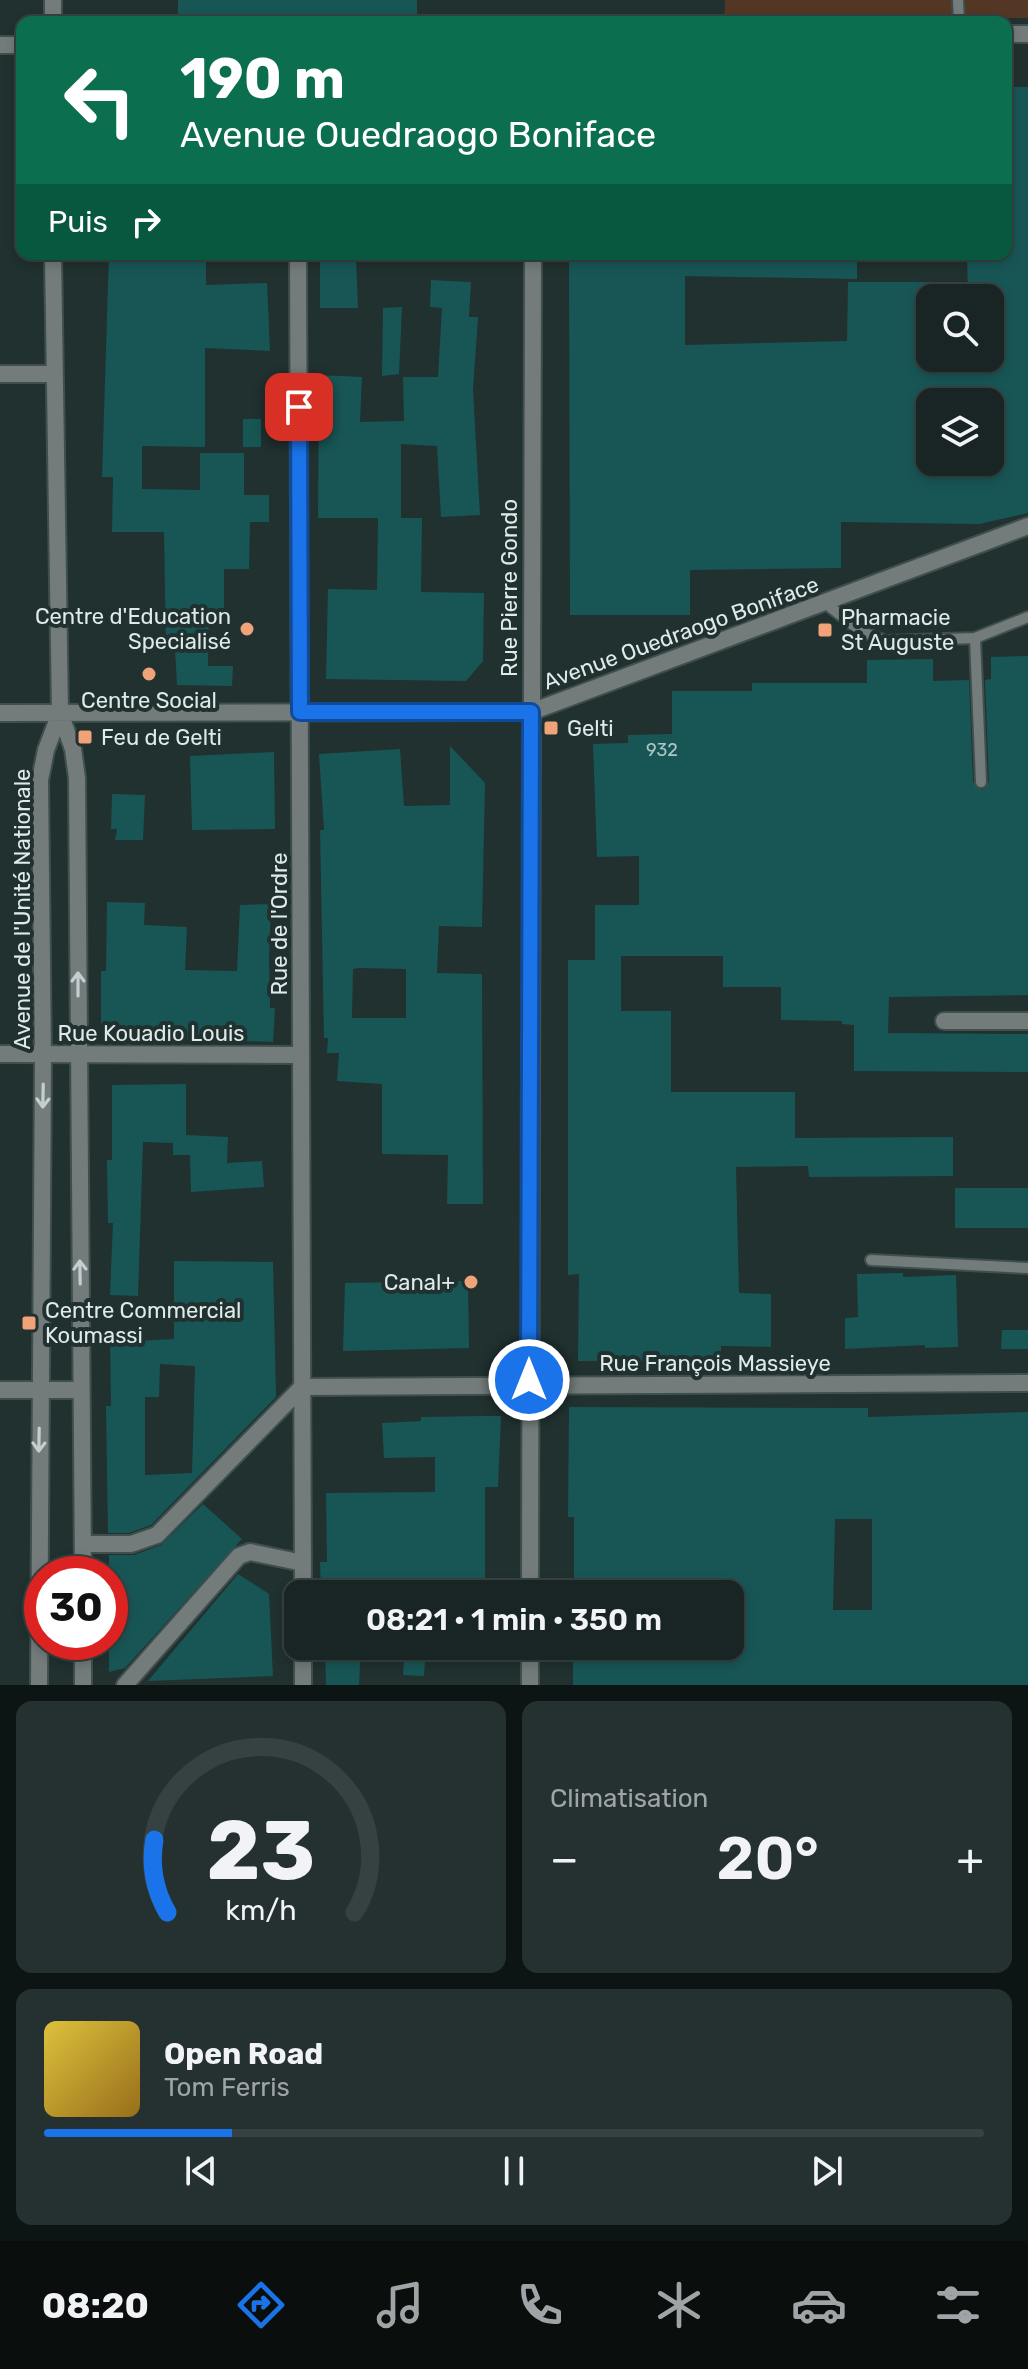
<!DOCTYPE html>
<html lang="fr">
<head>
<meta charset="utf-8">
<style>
  body { margin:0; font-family:Rubik,sans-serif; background:#253131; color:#f1f3f6; height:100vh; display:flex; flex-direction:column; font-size:30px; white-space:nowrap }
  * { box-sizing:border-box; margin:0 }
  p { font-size:26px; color:#9fa5a6 }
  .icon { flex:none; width:44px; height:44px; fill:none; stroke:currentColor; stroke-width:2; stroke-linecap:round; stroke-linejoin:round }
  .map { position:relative; height:1685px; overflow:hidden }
  .panel { display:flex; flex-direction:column; gap:16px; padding:16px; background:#0d1414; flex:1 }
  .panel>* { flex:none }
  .banner { position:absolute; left:16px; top:16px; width:996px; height:244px; border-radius:16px; box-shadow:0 4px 12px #0003,0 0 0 2px #364241; background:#0b6e4f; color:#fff; overflow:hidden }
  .fabs { position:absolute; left:916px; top:284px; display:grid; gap:16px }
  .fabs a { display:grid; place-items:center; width:88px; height:88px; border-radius:16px; background:#182524; box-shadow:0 4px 12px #0003,0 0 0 2px #364241; font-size:40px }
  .speed { position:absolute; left:24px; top:1556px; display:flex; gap:16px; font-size:40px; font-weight:700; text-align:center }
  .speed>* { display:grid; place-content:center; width:104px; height:104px; border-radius:50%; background:#182524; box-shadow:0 4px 12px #0003,0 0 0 2px #364241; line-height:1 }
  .speed .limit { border:12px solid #d22; background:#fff; color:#111 }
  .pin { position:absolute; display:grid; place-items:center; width:68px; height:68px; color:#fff; margin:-34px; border-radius:16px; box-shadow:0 4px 12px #0006 }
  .me { position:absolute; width:88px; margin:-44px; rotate:0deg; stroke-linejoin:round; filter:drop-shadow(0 0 6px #0008) }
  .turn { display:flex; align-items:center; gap:28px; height:168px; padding:0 32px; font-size:36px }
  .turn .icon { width:104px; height:104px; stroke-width:2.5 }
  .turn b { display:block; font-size:56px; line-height:68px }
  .then { display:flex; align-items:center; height:76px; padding:0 32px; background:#0003; gap:16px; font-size:30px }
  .big { font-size:60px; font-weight:600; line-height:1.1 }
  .panel .widget { flex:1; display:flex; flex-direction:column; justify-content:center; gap:12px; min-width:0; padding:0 28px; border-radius:16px; background:#253131 }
  .panel .dial { align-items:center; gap:0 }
  .dial svg { height:208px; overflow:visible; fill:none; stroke:#364241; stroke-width:7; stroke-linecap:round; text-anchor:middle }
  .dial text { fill:#f1f3f6; stroke:none }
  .song { display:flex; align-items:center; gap:24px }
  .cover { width:96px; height:96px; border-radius:12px; background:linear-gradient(135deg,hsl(50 70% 55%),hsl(40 70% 35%)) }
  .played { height:8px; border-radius:4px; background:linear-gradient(90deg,#1a73e8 20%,#364241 20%) }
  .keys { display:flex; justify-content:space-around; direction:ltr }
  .heat { display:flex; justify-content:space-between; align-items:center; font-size:44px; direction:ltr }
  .panel .tiles { flex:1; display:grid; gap:16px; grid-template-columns:1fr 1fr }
  .widget:last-child { grid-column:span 2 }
  .trip { position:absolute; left:284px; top:1580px; width:460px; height:80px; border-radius:16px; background:#182524; box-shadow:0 4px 12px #0003,0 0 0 2px #364241; font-weight:600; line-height:80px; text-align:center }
  .tab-bar { display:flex; height:128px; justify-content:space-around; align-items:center; background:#0a0f0e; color:#9fa5a6 }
  .tab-bar .icon { width:56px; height:56px }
  .tab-bar .current { color:#1a73e8 }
  .tab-bar b { font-size:36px; color:#f1f3f6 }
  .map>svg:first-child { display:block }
</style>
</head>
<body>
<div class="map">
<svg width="1028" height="1685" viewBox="0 0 1028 1685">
  <rect width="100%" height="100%" fill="#203130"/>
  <!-- green -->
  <path fill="#543625" d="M725,0H1028V18L724,21Z"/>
  <!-- building -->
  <path fill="#185655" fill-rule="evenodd" d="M178,0H417V20L178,18Z
    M1006,87H1028V513L979,524L841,522V568L690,570V615H570L569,254H857V279L685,276V345L847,341L848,282H930V358H990V298H968L967,254H1006ZM930,395L987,396V402H990V462H986V475L930,474Z
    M109,254H206V285L267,283L270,351L205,348V447L142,446V489L200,490V453H244V495H269V522H250L249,569H224V613H209L208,666H233L232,686L177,685L175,649H166L164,532H112L113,477H102Z
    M320,254H350V259H356L358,308H320Z
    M431,280L471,282L469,317H478L473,390L480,515L441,517L437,446L401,444V518H422L421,592L484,593L483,661L466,681L326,679L328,589L377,590L378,518H318L319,375L362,377L360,422L404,421L403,377H438L442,308L430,307Z
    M402,307L399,374L382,376L383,308Z
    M243,419H261V447H243Z
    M1028,656V995L889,997L888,1033L1028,1034V1072L854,1071V1025L842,1024V1021L781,1020V987H723V956H621V1011H671V1092H795V1138L953,1137V1176L809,1177L808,1166L736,1167L739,1293L771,1294V1347L721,1346V1361H578L579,1274L568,1275V960H595V905H639V856L597,857L593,744L628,743V735L672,734V691H752V683H867V660L933,659V681L969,680L973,782L982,790L989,782L985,680L991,679V657Z
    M450,746L485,783L482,927L439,926L437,973L482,974L483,1204H447L448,1155L382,1154V1084L337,1081L339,1053H327L328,1038H324L320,830H324L319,754L400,749L404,806L450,805ZM359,968L406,969V1018H352L353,969Z
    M274,752L275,829L192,830L190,756Z
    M112,794L145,795L143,840H115L117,829H111Z
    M107,902L145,903L144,925L187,927L185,970L237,971L240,905L271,904L269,957L270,1008H275L273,1042L184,1039V1044H164L101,1040V971H106Z
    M186,1084V1135L228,1137L227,1163L262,1161L264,1187L191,1192L190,1155H173V1143L143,1142L138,1296L110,1295L113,1223H108L107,1160H112V1085Z
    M955,1188H1028V1228H955Z
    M174,1261L273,1262L276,1397L151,1525L129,1533H108L106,1406H111L110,1336H134V1341L174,1339ZM160,1364L195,1366L192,1473L145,1475V1397H159Z
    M903,1273V1277L956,1275L958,1347L925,1348V1345L845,1349V1318L858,1317L857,1274Z
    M468,1281L469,1348L343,1351L345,1283Z
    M1002,1330H1028V1349H1001Z
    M569,1407L868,1408V1417L1028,1412V1685H573V1646H730V1594H574V1517H568ZM835,1519H872V1610H833Z
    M483,1416H501L498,1487H485V1594H321L320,1562H327L326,1493L435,1492V1457L384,1458L382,1423L421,1421V1417Z
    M203,1504L242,1539L125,1668L109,1672V1555H134L161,1545Z
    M238,1574L269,1594L273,1676L148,1681Z
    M325,1646H361L359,1685H326Z
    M405,1646H426L424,1676L403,1675Z"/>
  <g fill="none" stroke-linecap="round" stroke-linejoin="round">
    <defs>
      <path id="service" d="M958,0L959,22
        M825,603L862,632L886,641L975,638L1028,617
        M975,638L981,782
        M871,1260L1028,1268"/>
      <path id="minor" d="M1006,34H1028
        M0,45H22
        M298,254L303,1594
        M0,374H53
        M944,1021H1028
        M0,1054L301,1055
        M0,1390H81
        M83,1544H131L157,1535L302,1387L1028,1383
        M530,1594L533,254
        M303,1646V1685
        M530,1646V1685
        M125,1685L239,1556L250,1552L303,1563"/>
      <path id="tertiary" d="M53,0V22
        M53,254L60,713L73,749L77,778L83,1574
        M0,713L531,712L1028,526
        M83,1642V1685
        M39,1685L43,1061L40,780L46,750L60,713"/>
    </defs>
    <!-- service casing -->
    <use href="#service" stroke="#3f4f4e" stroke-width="14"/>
    <!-- minor casing -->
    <use href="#minor" stroke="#3f4f4e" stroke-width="20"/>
    <!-- tertiary casing -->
    <use href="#tertiary" stroke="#3f4f4e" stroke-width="20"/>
    <!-- service -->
    <use href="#service" stroke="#737c7b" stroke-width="10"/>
    <!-- minor -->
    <use href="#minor" stroke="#737c7b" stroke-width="16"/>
    <!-- tertiary -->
    <use href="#tertiary" stroke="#737c7b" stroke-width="16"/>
  </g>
  <!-- one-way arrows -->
  <defs><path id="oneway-shaft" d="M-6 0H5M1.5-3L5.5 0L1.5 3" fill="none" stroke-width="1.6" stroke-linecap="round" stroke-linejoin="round" transform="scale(2)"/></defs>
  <g stroke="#c4cece">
    <use href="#oneway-shaft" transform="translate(78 984) rotate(-90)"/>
    <use href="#oneway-shaft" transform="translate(43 1096) rotate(91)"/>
    <use href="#oneway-shaft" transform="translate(80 1272) rotate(-91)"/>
    <use href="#oneway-shaft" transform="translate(39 1440) rotate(91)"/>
  </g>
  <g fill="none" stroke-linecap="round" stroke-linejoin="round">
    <defs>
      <path id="route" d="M299,407L300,712H531L529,1380"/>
    </defs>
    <!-- route casing -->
    <use href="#route" stroke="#114b97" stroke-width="20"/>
    <!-- route -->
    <use href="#route" stroke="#1a73e8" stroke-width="14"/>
  </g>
  <!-- markers -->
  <g fill="#f0a378" stroke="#203130" stroke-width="3">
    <circle cx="247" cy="629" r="8"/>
    <rect x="817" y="622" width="16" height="16" rx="4"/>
    <circle cx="149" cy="674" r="8"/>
    <rect x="543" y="720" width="16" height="16" rx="4"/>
    <rect x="77" y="729" width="16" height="16" rx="4"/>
    <circle cx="471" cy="1282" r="8"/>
    <rect x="21" y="1315" width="16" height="16" rx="4"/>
  </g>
  <g text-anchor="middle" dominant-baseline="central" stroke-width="8" stroke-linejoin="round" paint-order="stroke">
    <!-- number labels -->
    <g font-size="18" fill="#adc5c4">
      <text x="662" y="750">932</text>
    </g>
    <!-- street labels -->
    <g font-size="22" fill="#dfeae9" stroke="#203130">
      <text transform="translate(509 588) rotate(-90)">Rue Pierre Gondo</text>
      <text transform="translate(681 633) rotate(-20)">Avenue Ouedraogo Boniface</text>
      <text transform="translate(22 909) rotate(-90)">Avenue de l'Unité Nationale</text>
      <text transform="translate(279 924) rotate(-90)">Rue de l'Ordre</text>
      <text x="151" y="1033">Rue Kouadio Louis</text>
      <text x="715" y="1363">Rue François Massieye</text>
    </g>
    <!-- poi labels -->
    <g font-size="22" fill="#dfeae9" stroke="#203130" text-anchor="start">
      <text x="231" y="616" text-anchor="end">Centre d'Education<tspan x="231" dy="25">Specialisé</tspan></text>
      <text x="841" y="617">Pharmacie<tspan x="841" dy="25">St Auguste</tspan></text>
      <text x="149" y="700" text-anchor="middle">Centre Social</text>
      <text x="567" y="728">Gelti</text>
      <text x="101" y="737">Feu de Gelti</text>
      <text x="455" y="1282" text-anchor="end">Canal+</text>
      <text x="45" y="1310">Centre Commercial<tspan x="45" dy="25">Koumassi</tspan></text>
    </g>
  </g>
</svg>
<div class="fabs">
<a><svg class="icon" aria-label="search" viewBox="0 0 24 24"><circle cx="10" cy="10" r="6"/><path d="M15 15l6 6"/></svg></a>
<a><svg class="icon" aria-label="layers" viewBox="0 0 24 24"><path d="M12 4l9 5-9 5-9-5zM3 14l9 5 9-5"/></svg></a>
</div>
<div class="speed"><div class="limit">30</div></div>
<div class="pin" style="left:299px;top:407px;background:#d93025"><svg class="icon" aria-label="arrive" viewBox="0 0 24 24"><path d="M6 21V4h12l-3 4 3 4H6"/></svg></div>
<svg class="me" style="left:529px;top:1380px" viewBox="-20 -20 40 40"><circle r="17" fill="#1a73e8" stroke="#fff" stroke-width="3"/><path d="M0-11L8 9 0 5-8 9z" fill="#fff"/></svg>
<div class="trip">08:21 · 1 min · 350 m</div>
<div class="banner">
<div class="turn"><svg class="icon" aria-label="left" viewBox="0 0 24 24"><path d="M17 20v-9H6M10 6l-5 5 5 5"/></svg><div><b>190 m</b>Avenue Ouedraogo Boniface</div></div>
<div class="then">Puis<svg class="icon" aria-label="right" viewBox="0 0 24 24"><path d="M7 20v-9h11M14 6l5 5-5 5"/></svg></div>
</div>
</div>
<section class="panel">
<div class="tiles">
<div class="widget dial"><svg viewBox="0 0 100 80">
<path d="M14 69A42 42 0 1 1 86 69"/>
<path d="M14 69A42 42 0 0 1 9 41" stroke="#1a73e8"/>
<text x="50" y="56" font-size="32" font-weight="700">23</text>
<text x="50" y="72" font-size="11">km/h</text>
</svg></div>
<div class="widget"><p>Climatisation</p>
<div class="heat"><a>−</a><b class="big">20°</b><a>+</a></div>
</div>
<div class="widget">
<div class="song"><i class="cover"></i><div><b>Open Road</b><p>Tom Ferris</p></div></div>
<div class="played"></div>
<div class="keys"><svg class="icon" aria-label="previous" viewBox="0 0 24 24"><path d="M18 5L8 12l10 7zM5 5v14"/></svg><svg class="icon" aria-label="pause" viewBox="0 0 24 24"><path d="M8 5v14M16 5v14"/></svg><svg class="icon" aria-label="next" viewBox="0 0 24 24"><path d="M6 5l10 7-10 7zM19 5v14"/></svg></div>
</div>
</div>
</section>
<nav class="tab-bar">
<b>08:20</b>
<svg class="icon current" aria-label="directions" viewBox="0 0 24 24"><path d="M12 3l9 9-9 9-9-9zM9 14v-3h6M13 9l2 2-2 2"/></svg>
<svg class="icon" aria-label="music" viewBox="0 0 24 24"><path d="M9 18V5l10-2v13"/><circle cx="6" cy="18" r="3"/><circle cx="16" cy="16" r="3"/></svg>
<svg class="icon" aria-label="phone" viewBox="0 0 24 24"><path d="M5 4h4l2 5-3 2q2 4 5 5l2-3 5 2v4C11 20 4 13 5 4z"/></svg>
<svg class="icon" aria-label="climate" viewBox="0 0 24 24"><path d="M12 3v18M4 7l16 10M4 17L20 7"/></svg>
<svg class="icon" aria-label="car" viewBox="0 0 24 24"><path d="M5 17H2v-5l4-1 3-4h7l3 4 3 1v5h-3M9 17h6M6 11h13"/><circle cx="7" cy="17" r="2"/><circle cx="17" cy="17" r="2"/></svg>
<svg class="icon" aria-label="filters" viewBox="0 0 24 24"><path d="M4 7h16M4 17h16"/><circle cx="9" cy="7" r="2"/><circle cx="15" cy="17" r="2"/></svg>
</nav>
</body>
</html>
